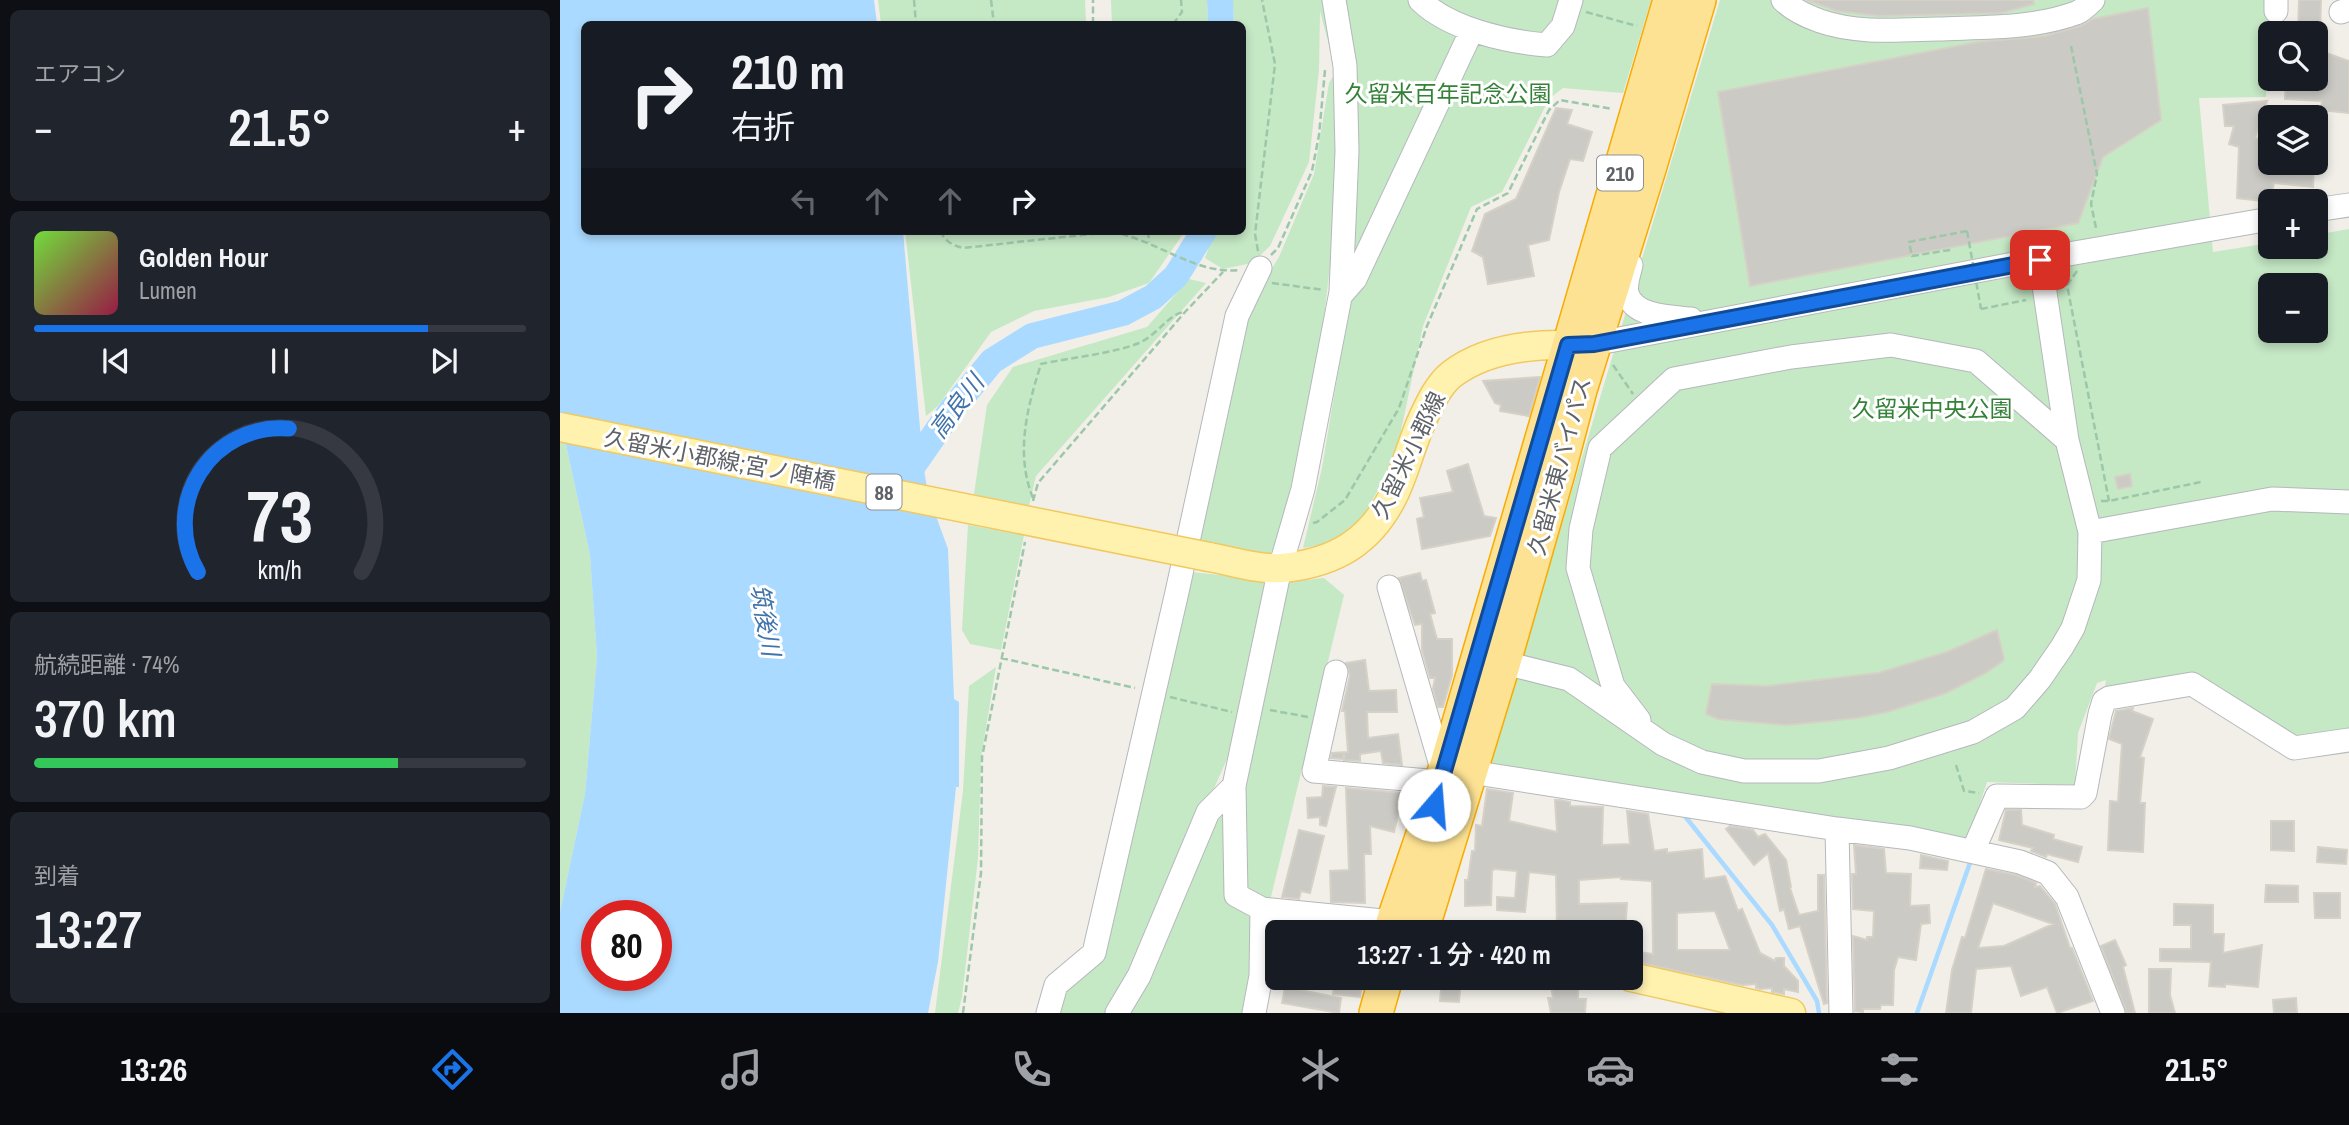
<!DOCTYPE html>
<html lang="ja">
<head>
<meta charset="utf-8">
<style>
  body { margin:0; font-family:"Archivo Narrow","Noto Sans JP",sans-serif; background:#20242c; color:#f1f3f6; height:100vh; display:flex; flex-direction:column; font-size:26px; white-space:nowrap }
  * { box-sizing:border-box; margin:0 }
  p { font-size:23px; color:#9ea1a6 }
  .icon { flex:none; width:38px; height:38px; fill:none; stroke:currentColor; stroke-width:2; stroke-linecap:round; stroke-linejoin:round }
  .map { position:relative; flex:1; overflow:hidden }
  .drawer { display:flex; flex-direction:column; gap:10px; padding:10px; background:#0d0f14; width:560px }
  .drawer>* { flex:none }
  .top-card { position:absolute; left:21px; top:21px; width:665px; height:214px; border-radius:10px; box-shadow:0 4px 10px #0003; background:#171b24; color:#f1f3f6; overflow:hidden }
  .buttons { position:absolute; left:1698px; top:21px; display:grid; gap:14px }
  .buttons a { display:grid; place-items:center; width:70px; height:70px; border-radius:10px; background:#171b24; box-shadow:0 4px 10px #0003; font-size:35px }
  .speed { position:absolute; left:21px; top:900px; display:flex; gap:14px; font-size:35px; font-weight:700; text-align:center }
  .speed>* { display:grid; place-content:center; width:91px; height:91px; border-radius:50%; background:#171b24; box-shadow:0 4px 10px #0003; line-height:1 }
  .speed .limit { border:10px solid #d22; background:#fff; color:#111 }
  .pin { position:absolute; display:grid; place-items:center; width:60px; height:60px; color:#fff; margin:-30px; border-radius:14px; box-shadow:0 4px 10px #0006 }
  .me { position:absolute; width:77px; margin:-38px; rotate:18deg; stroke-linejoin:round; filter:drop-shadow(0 0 5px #0008) }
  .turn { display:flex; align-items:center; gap:24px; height:147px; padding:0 35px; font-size:32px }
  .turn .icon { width:91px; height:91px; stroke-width:2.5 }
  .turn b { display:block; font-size:49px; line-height:60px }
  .lanes { display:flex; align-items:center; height:66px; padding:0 35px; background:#0003; justify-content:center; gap:35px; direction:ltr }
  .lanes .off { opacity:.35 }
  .big { font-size:52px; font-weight:600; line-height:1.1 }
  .drawer .card { flex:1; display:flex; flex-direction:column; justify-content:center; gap:10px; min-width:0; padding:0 24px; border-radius:10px; background:#20242c }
  .drawer .dial { align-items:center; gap:0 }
  .dial svg { height:182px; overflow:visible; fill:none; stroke:#363941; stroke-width:7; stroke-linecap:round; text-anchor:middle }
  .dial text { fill:#f1f3f6; stroke:none }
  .song { display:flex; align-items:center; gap:21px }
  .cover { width:84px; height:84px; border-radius:10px; background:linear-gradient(135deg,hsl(100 70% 55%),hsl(340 70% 35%)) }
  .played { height:7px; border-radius:4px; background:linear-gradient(90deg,#1a73e8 80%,#363941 80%) }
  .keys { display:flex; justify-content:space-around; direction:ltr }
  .heat { display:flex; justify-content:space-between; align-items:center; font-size:38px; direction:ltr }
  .charge { height:10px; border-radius:5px; background:linear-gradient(90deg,#34c759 74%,#363941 0) }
  .trip { position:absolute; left:705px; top:920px; width:378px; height:70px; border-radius:10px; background:#171b24; box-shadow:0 4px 10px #0003; font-weight:600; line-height:70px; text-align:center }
  .tabs { display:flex; height:112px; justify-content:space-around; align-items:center; background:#090b0e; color:#9ea1a6 }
  .tabs .icon { width:49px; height:49px }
  .tabs .on { color:#1a73e8 }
  .tabs b { font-size:32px; color:#f1f3f6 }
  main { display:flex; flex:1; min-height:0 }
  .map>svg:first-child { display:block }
</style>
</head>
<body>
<main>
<section class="drawer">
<div class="card"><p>エアコン</p>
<div class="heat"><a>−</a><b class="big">21.5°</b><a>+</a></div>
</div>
<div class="card">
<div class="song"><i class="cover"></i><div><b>Golden Hour</b><p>Lumen</p></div></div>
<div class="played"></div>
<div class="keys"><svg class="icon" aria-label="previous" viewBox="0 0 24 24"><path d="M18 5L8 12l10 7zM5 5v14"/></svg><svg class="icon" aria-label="pause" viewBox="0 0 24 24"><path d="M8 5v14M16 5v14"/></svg><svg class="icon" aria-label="next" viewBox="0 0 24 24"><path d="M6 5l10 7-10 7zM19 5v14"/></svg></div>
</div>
<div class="card dial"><svg viewBox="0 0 100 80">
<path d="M14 69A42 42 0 1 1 86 69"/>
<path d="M14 69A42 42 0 0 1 54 6" stroke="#1a73e8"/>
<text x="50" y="56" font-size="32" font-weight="700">73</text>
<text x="50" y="72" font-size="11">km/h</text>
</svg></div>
<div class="card"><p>航続距離 · 74%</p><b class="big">370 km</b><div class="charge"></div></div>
<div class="card"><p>到着</p><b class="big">13:27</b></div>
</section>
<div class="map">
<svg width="1789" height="1013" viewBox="0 0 1789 1013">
  <rect width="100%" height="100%" fill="#f1efe8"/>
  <!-- green -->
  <path fill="#c5e8c5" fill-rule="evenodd" d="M318,0H525L526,24H321Z
    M551,0H647L648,24H552Z
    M672,0H1091L1063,93L1003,88L989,99L942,192L911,207L863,326L835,459L802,519L770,544L743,548L762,468L786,324L777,203L756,389L712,559L636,541L683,316L719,257L754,174L769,83L776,72L760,11L759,70L749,162L710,246L692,263L663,269L645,258L655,231H682V24H675Z
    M1160,0H1711L1706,97L1639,98L1653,252L1710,243V247H1755V235L1789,229V730L1742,739L1712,730L1653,685L1544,693L1546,680L1537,683L1518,733L1515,785L1427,782L1408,839L1398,843L928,769ZM1710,285H1755V331H1710Z
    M345,231H625L589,283L549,297L474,311L431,332L378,406L366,416Z
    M629,279L646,283L476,476L468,510L414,494L427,405L453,367L587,327Z
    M0,417L30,555L37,657L25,794L0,912Z
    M408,525L464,535L441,650L410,644L402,630Z
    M630,572L708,580L667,759L579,958L549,1013H495L503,987L541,957Z
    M764,578L784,595L710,901L681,893V813L728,582Z
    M436,667L421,758L418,858L402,997L398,1013H375L403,791L409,686Z
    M657,809L666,816L668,900L697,918L691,1013H562Z"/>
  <!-- water -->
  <path fill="#aadaff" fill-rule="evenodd" d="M0,0H314L317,24H24V231H343L363,463L368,494L388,549L394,699L399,702V787H396L378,962L368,1013H0V912L25,794L37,657L30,555L0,417ZM37,915H96V975H37Z"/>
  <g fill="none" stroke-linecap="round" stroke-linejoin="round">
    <!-- stream -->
    <path stroke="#aadaff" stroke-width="4.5" d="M1124,815L1212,925L1257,1001L1259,1013
      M1357,1013L1411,860"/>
    <!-- river -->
    <path stroke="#aadaff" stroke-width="26" d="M660,0L661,24
      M343,480L393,408L432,361L472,336L563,313L593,297L616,276L644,231"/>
  </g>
  <!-- building -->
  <path fill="#cccac5" stroke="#d6d1c6" stroke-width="2" fill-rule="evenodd" d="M1247,0H1473L1474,4L1441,13L1319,16L1277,11Z
    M1739,0H1761L1760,33H1738Z
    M1588,8L1601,120L1543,157L1518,223L1190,286L1158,92L1418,42L1485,36L1520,26L1533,19Z
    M1755,49L1789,61V113L1761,110L1762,101L1725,99L1726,79H1755Z
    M1707,101L1695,138L1703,140L1704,156H1710V163H1754L1753,187L1714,183L1710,202L1677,198L1679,147L1669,144L1674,126H1665L1663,105Z
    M996,108L1012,110L1007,124L1032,132L1023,161L1010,159L999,192L989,240L968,245L974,276L928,284L923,257L912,251L925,214L956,199Z
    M980,377L969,416L940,411L941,405L935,403L923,381Z
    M908,464L924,516L936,518L930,536L862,549L857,519L864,517L860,498L893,492L887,471Z
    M1570,474L1572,486L1558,489L1555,477Z
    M860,573L862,581L866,580L875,613L870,614L877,639H892V675L883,707H878L873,689L875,678H870L862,650V624L855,625L839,578Z
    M1437,630L1444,659L1442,662L1424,674L1386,693L1327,712L1297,718L1227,725L1158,719L1146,714L1152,684L1208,686L1318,673L1387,652Z
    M805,660L809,691L836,690L837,712H807L808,738L838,734L842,765L823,763L821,751L800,754V761L784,760V754L783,759L771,758L772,753L788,752L785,711H782L790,675L786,663Z
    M1573,708L1572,711L1593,719L1580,757L1584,758L1580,803H1585L1583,852L1548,850L1550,801L1558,802L1562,744L1549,739L1556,711Z
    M763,786L776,787L766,826L760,825V817L748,818L747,798L762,797Z
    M786,788L843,793L834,832L810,826L811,854H804L805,903L771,902L770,871L789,870Z
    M927,789L953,793L949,821L997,832L995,800H1000L1010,802V806L1043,807L1042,845L1070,844L1067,811L1088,814L1094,851L1107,849V853L1142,849L1144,879L1165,876L1178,911L1182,909L1200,953L1215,961L1216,958H1224V966L1238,981V992L1224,989V994L1212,992V988L1200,989L1196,988V984L1182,985L1071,961V951L1093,954L1092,881L1061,879V877L1019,880V904L1067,903L1065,933H997L996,875L969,872L965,912L937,910V897L955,898L957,871L934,869L932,871L931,905L905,906V880H908L912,851H915L916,825L922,826ZM1155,911L1170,950H1117V913Z
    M1446,810H1461L1462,825L1494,835L1493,839L1522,847L1518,862L1487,854L1486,857L1471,851L1473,848L1439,840Z
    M1711,821H1734V851L1711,850Z
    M1170,826L1193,830L1198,837L1205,834L1226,860L1231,887L1230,888L1239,915L1258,911V875H1264L1267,1003L1264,1004L1240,926L1229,929L1224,909L1220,911L1208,853L1194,865L1166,829Z
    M739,830L764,836L750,893L741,891L739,899L722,897Z
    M1294,845L1324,849L1326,873L1351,874L1350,906L1369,905L1370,923L1361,924L1356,960L1338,957L1334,970L1333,1005H1321L1320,1009H1303V1012L1295,1011L1293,936L1307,940V937H1313L1314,911L1293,909L1292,874H1296Z
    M1758,847L1787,850L1786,864L1757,862Z
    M1361,855L1388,861L1387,870L1360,868Z
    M1426,869L1456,875L1476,883L1475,887L1480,886L1495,904L1510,948H1512L1533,1001L1497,1013L1487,987L1461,996L1451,966L1416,969L1411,1013H1386L1392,970L1402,937L1405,938ZM1433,903L1493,924L1444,946L1418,948Z
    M1706,885L1738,886V902H1705Z
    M1754,893H1780V918H1755Z
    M1614,904L1653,905V934H1664L1663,953L1702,945L1698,987L1665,984V987L1649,986L1651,962L1600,961V949H1631V925H1614Z
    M1555,940L1566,965L1563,967L1575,1013H1567L1541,946Z
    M1589,969H1611L1610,995L1615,1013H1589Z
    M775,978H803L800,997L773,994Z
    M882,978H901L899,1002L880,1001Z
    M990,979L1018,980V999H1026L1025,1013H991L988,998H993Z
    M725,987L781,998L779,1013L722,1003Z
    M1736,998L1737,1013H1714L1713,1000Z"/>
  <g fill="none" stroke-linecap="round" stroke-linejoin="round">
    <defs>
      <path id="minor" d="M774,0L785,66L787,151L781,292L743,489L720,568L674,786L676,895L702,909L833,922
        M860,0C889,29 948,42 987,45L1003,26L1011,0
        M1223,0C1233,10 1246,16 1260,21C1297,34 1339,30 1377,29C1424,27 1472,29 1516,13C1522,11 1528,5 1533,0
        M1716,11V0
        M1781,12L1789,9
        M1755,210L1789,205
        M1071,265C1069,274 1065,285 1067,293C1073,317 1111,317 1131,319
        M781,295L795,279L912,30
        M1022,344H1033L1480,259L1710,219
        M1530,532L1712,499L1789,502
        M829,587L883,772L882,776
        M943,665L957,666L1009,679L1103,744L1142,762L1184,771H1259L1329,758L1413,732L1455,708L1480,679L1502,647L1513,628L1529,580L1530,532L1507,440L1480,259
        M776,672L754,771L880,782
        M1079,720L1053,686L1018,568L1021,529L1040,448L1114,379L1231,357L1331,345L1416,361L1507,440
        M910,772L1277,829L1350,838L1460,862L1488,873L1507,897L1553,1013
        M1277,829L1281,1013
        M1413,851L1437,796L1521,797L1525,793L1540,714L1544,701L1549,698L1632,684L1734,748L1789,740
        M488,1013L496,985L534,953L617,592L677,316L700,268
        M557,1013L579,976L648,812L674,786
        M694,1013L701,976L702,909"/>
      <path id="major" d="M649,557C672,561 699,570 722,568C776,563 812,541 835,492C846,468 852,442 863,418C870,403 879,384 892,374C925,349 968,344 1008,345
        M1071,977L1231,1013"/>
      <path id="highway" d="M832,933L833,922L887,764L1110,0
        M861,933L943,665L998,473L1020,390L1089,169L1139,0
        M816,1013L826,978"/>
    </defs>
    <!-- minor casing -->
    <use href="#minor" stroke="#b5b8bc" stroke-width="25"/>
    <!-- major casing -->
    <use href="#major" stroke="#f2c960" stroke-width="31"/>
    <!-- highway casing -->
    <use href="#highway" stroke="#f9ab00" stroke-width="36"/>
    <!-- path -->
    <path stroke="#9cc7a9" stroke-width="2.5" stroke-dasharray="7 3.5" stroke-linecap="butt" d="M354,0L356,24
      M431,0L434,24
      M1026,12L1077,26
      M533,24V0
      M613,24L622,12L621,0
      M1511,46L1537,174L1531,204L1536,228
      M380,231C386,242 392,245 403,248L550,232C595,238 634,275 679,270
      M588,231L589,242
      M1390,250L1352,256L1349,242L1407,231
      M698,251L695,234L715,64L702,0
      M711,255L718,248L752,171L759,135L765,70
      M1517,271L1507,285L1549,501
      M712,283L764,290
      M1421,309L1466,300
      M1053,365L1073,394
      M473,498C455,454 467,408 481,364C509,358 555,353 579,343C597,335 609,314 624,312
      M473,501L478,483L625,312L663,272
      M1541,501H1549L1641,482
      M753,523L757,522L785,500L839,408L867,326L917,209L948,193L989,110L1000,100L1053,109
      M441,658L575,688
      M610,697L672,712
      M710,710L748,717
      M1396,765L1404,791L1419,793
      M403,1013L421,873L422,757L465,542"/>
    <!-- minor -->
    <use href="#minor" stroke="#fff" stroke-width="23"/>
    <!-- major -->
    <use href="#major" stroke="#fff2af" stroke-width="28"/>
    <!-- highway -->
    <use href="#highway" stroke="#fde293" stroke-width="33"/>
    <defs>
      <path id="major-bridge" d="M0,427L649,557"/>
    </defs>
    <!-- major-bridge casing -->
    <use href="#major-bridge" stroke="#f2c960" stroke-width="31" stroke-linecap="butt"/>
    <!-- path-bridge -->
    <path stroke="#9cc7a9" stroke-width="2.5" stroke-dasharray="7 3.5" stroke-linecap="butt" d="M1407,231L1421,309"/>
    <!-- major-bridge -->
    <use href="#major-bridge" stroke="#fff2af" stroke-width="28"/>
  </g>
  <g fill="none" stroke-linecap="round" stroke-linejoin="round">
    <defs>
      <path id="route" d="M874,805L1008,345L1034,344L1480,260"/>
    </defs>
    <!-- route casing -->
    <use href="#route" stroke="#114b97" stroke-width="18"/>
    <!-- route -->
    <use href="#route" stroke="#1a73e8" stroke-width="12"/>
  </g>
  <g text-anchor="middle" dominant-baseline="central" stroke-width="6" stroke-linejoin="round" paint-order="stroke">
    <!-- shield labels -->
    <g fill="#fff" stroke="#8f9295" stroke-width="2">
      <rect x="1037" y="155.5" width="46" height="35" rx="5"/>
      <rect x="306.5" y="474.5" width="35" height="35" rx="5"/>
    </g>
    <g font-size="21" font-weight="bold" fill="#5f6368">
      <text x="1060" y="173">210</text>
      <text x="324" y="492">88</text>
    </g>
    <!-- park labels -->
    <g font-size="23" fill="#348238" stroke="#fff">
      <text x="888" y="93">久留米百年記念公園</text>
      <text x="1372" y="408">久留米中央公園</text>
    </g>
    <!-- street labels -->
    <g font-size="23" fill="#5f6368" stroke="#fff">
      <text transform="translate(848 455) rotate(-64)">久留米小郡線</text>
      <text transform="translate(160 459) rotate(11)">久留米小郡線;宮ノ陣橋</text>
      <text transform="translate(999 466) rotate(-75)">久留米東バイパス</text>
    </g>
    <!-- water labels -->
    <g font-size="24" font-style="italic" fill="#4174aa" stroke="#fff">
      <text transform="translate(396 406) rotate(-53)">高良川</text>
      <text transform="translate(206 620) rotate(80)">筑後川</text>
    </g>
  </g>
</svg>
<div class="buttons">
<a><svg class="icon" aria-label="search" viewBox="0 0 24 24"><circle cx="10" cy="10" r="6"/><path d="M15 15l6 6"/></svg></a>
<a><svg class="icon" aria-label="layers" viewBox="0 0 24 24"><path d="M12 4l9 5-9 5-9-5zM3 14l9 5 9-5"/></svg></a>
<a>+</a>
<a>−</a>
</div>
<div class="speed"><div class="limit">80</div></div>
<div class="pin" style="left:1480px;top:260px;background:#d93025"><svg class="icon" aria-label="arrive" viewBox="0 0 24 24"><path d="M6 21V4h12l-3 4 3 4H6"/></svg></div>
<svg class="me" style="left:874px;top:805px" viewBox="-20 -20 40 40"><circle r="19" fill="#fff"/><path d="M0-13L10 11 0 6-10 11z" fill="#1a73e8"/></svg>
<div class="trip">13:27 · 1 分 · 420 m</div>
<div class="top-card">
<div class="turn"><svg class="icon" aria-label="right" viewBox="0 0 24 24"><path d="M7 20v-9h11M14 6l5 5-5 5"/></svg><div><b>210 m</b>右折</div></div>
<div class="lanes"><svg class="icon off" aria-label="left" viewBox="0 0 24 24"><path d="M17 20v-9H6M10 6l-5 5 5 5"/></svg><svg class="icon off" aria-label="ahead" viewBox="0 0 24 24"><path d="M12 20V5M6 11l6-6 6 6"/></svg><svg class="icon off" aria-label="ahead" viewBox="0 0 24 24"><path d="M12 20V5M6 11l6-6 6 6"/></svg><svg class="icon" aria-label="right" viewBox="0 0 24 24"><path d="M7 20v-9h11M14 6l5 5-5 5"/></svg></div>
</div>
</div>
</main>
<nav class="tabs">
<b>13:26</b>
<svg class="icon on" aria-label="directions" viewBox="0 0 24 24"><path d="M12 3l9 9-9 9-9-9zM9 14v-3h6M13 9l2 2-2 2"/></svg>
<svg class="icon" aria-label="music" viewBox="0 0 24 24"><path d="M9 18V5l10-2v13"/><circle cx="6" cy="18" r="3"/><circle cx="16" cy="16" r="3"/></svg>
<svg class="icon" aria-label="phone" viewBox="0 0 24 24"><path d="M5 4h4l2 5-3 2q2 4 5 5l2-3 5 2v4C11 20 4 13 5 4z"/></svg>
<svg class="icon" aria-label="climate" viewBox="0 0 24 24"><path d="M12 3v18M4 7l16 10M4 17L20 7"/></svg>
<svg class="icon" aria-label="car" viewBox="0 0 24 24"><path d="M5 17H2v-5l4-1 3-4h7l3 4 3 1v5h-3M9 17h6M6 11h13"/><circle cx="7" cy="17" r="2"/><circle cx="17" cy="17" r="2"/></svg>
<svg class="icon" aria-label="filters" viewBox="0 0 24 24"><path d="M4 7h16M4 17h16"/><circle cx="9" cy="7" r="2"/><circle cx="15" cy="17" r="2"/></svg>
<b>21.5°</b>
</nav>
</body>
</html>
